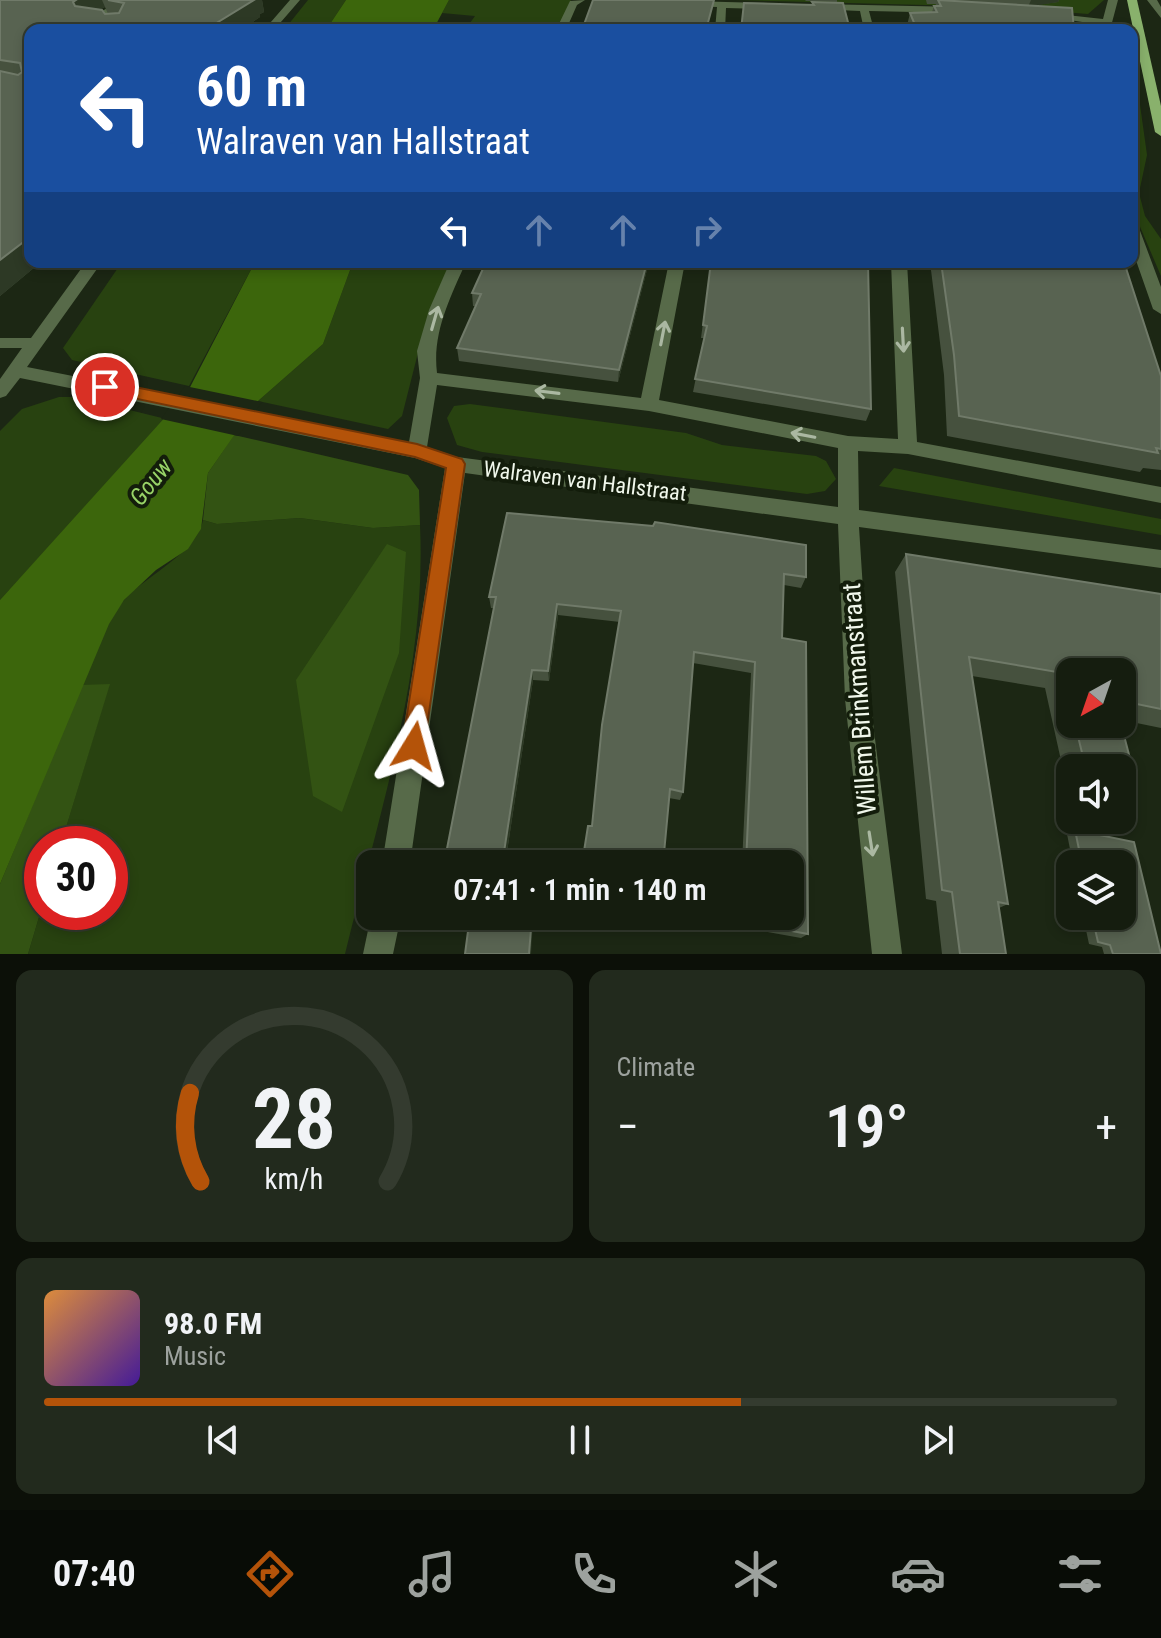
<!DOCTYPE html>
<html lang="en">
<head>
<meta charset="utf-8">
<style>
  body { margin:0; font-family:"Roboto Condensed",sans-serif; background:#222a1d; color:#f1f3f6; height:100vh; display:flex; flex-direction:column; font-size:30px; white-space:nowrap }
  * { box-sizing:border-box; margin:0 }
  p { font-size:26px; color:#9da29e }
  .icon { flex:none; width:44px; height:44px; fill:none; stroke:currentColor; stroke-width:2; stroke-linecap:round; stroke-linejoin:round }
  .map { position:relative; height:954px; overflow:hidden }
  .panel { display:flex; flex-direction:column; gap:16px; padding:16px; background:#0c1008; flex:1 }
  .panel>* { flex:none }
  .top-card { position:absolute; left:24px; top:24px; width:1114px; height:244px; border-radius:16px; box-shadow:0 4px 12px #0003,0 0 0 2px #343b2f; background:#1a4fa0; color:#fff; overflow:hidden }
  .needle { width:52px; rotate:220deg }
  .fabs { position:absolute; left:1056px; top:658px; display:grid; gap:16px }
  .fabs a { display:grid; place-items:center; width:80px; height:80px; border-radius:16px; background:#151d0f; box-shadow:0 4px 12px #0003,0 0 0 2px #343b2f; font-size:40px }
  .speed { position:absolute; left:24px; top:826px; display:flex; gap:16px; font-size:40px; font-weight:700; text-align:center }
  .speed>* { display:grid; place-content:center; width:104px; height:104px; border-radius:50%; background:#151d0f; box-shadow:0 4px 12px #0003,0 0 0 2px #343b2f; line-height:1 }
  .speed .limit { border:12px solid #d22; background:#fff; color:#111 }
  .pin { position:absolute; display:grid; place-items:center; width:68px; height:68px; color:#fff; margin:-34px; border:4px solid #fff; border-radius:50%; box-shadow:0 2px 8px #0007 }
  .me { position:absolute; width:88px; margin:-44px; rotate:8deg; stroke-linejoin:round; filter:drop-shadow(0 0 6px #0008) }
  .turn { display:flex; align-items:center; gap:28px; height:168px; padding:0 40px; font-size:36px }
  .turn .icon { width:104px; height:104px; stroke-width:2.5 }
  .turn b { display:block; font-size:56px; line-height:68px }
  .lanes { display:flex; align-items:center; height:76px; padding:0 40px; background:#0003; justify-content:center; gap:40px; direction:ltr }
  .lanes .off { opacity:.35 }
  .big { font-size:60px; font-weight:600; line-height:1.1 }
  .panel .tile { flex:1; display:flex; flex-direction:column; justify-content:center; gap:12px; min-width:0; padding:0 28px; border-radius:16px; background:#222a1d }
  .panel .dial { align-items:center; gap:0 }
  .dial svg { height:208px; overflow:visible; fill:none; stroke:#343b2f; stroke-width:7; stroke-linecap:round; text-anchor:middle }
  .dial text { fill:#f1f3f6; stroke:none }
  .song { display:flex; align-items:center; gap:24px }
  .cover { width:96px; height:96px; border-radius:12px; background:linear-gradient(135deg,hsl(30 70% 55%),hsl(260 70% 35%)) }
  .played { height:8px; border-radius:4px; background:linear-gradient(90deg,#b45309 65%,#343b2f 65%) }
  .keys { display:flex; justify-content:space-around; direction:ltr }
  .heat { display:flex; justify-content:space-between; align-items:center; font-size:44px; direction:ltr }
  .panel .tiles { flex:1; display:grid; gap:16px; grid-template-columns:1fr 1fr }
  .tile:last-child { grid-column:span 2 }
  .trip { position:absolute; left:356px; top:850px; width:448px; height:80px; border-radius:16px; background:#151d0f; box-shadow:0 4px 12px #0003,0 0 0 2px #343b2f; font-weight:600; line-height:80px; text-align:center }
  .menu { display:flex; height:128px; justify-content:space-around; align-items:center; background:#080c06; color:#9da29e }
  .menu .icon { width:56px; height:56px }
  .menu .current { color:#b45309 }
  .menu b { font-size:36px; color:#f1f3f6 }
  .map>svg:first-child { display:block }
</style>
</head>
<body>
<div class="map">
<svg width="1161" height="954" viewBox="0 0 1161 954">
  <rect width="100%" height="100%" fill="#1c2714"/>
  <!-- green -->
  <path fill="#284210" d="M308,0H346L326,30H284Z
    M449,0H571L558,30H465L475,16L442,13Z
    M734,0H1104L1088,14L1002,7Z
    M1132,47L1147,155L1139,193L1145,216L1161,239V276L1138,222L1132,191Z
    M122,262H255L189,386L72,360L63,348Z
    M353,262H450L423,333L402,416L388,429L258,401L323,344Z
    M59,397H77L166,419L0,600V431L22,409Z
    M470,404L686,433L722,445L816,456L826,461L836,479L825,491L807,494L482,452L457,445L447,418L454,406Z
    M894,468L1161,519V535L879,486Z
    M300,518L373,528L420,525C427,670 379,814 345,954H28L42,907V912H110V844H61L109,685H82C94,657 105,620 127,597C148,575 199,550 203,520L217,524Z"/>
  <!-- forest -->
  <path fill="#335313" d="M234,435L408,475L419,490L420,525L373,528L300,518L217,524L203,520L208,473Z
    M387,544L406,552L399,653L342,812L313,796L296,680Z
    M110,684L61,844H42V907L28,954H0V884L82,685Z"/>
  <!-- water -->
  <path fill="#3c660c" d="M346,0H449L433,30H326Z
    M255,262H353L323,344L258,401L208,473L201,529L188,549L156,570L124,600L109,624L0,884V600L187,393Z"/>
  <!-- pier -->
  <path fill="#1c2714" d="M185,386L262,402L238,436L161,419Z"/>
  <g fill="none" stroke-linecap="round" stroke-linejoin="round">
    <!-- minor -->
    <path fill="#576a49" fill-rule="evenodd" d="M122,0H134L100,19L130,23L125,30H113L117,27L84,21Z
      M290,0H300L274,30H264Z
      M585,0L577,5L566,30H556L570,1Z
      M1108,0H1118L1110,30H1100L1102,25L1043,16L1048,13L1103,19Z
      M1147,0H1157L1161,7V18Z
      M688,1L768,3L773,6L768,9L726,8L725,30H715L717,7L685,6Z
      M816,4L960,7L965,10L960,13L869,11L874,30H864L860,11L813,9Z
      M1132,224L1139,228L1161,287V314L1153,309L1132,249Z
      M86,262H102L27,367L409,442L420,378L417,351L429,310L450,262H466C450,298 432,333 437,373L641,398L669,262H685L659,400L848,436L898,439L891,262H907L917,442L1161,487V503L908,454L858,451L859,510L1161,550V568L859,527L870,699L902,954H872L845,699L838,524L465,473L410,864H382L445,468L415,458L20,378L6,396L0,398V379L22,348H0V338H31ZM437,385L649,411L838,448V507L457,457L427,447Z
      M371,916H401L393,954H363Z"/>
    <!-- major -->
    <path fill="#89b16c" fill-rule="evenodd" d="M1127,0H1137L1161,106V136L1155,132Z"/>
  </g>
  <!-- wall -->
  <path fill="#46513e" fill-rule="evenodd" d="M0,0H262L264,12L260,14V17L241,30H30V262H41L0,296ZM105,7L108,14H105L99,10Z
    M805,0H837V2L806,1Z
    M926,0H1059L1058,2L1036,5L1074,30H906L910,13L932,12L934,6H935L936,4H927Z
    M486,262H649L618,382L459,361L457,348L476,306H473L472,293Z
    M711,262L871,409L866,421L693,392L704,338H701Z
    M930,262H1124L1161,376V470L1143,468L1140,472L947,436L944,375Z
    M507,513L806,577L801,588L784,585L782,638L808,934L801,938L739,927V916H790V864H742L751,673L693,663L683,792L680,800L669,798L592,826L620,622L558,615L549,681L533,680L507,852L528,854L529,860L444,864L494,608H491L489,597Z
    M906,554L1161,594V728L1122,720V672H1070V724H1121L1133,770L1122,777V768H1070V776L1064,774L1045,688L972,676L1008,904L999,908L1006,954H942L936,901L926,899L895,572Z
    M1075,830L1134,842L1161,954H1104L1102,947L1089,944L1083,916H1122V864H1073L1067,834Z"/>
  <!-- shaded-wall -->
  <path fill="#2d3925" d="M76,0H102L105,7L81,20L73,2Z
    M246,0H262L264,12L260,14V17L241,30H205Z
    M1031,0H1059L1058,2L1028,7Z
    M30,237V262H41L0,296V260Z
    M647,262H649L618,382L619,370Z
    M557,604L558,615L549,681L548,671Z
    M532,670L533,680L506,858L504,852Z
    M532,916L533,922L531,954H529Z"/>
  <!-- building -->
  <path fill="#586351" stroke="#707a69" stroke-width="2" d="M0,0H76L73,2L75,6L102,10L105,14L119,13L124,3L108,0H254L205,30H30V237L0,260V71L18,75L22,72L20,63L0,60Z
    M593,0H714L706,30H582Z
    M938,0L1072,8L1074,30H917L910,13L937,12L934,6H941Z
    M812,2L843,3L850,30H741L744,3L814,5Z
    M486,262H647L619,370L457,348L481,294L472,293Z
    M711,262H868L871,409L695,379L707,326L703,325Z
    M941,262H1124L1161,376V449L1156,448L1158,453L959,416L954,355Z
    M507,513L653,526L655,522L806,545V577L784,574L782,638L806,642L808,934L743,922L744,916H790V864H746L755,662L694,652L683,792L670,789L663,864H582L588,826H592L602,725L621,611L557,604L548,671L532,670L504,852L528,854L526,864H444L496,597H489Z
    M906,554L1161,594V709L1122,701V672H1070V703L1063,673L969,657L1008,904L998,902L1006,954H960L952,892L942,890Z
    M1075,724H1121L1133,770L1084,761Z
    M1075,830L1134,842L1161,954H1113L1110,945L1098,942L1092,916H1122V864H1082Z
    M470,916H532L529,954H465Z"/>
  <!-- one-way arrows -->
  <defs><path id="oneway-shaft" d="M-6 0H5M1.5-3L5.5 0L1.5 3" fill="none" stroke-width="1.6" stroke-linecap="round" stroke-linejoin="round" transform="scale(2)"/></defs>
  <g stroke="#abb8a2">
    <use href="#oneway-shaft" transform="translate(435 318) rotate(-74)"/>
    <use href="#oneway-shaft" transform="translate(663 333) rotate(-79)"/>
    <use href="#oneway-shaft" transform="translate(903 340) rotate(87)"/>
    <use href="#oneway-shaft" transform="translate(547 392) rotate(-173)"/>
    <use href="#oneway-shaft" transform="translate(803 435) rotate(-169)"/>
    <use href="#oneway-shaft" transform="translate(871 844) rotate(81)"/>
  </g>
  <!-- route -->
  <path fill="#b45309" stroke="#753606" stroke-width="2" d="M105,381L417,444L462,459L465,464L423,754L414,758L406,754L402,746L446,468L415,457L99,391V383Z"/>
  <g text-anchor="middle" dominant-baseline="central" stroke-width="8" stroke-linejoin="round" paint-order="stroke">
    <!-- street labels -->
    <g font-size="22" fill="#f0f7eb" stroke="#131d0b">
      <text transform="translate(585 481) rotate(7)">Walraven van Hallstraat</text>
    </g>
    <!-- water labels -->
    <g font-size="24" font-style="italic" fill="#98d367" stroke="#131d0b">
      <text transform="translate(151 482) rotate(-51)">Gouw</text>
    </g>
    <!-- near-street labels -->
    <g font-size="26" fill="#f0f7eb" stroke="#131d0b">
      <text transform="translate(859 699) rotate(-94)">Willem Brinkmanstraat</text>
    </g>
  </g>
</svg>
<div class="fabs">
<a><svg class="needle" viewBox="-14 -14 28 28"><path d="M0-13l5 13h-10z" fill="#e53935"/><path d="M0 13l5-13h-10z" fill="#9da29e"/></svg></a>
<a><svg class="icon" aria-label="sound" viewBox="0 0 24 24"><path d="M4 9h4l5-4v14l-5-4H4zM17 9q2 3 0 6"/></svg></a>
<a><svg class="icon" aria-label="layers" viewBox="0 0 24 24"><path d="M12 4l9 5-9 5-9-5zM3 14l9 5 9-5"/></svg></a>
</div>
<div class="speed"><div class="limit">30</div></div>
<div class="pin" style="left:105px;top:387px;background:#d93025"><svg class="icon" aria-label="arrive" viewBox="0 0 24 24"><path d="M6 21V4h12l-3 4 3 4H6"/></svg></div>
<svg class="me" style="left:414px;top:746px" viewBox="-20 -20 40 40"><path d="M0-17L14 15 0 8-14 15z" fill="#b45309" stroke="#fff" stroke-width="4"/></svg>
<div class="trip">07:41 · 1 min · 140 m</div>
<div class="top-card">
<div class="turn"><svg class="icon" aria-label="left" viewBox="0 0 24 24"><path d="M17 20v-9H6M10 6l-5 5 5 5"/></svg><div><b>60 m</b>Walraven van Hallstraat</div></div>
<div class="lanes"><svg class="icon" aria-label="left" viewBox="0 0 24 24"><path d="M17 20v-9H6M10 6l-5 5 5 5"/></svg><svg class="icon off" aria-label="ahead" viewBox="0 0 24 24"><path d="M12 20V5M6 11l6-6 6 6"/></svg><svg class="icon off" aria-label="ahead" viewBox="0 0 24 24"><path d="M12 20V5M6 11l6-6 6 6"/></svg><svg class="icon off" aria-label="right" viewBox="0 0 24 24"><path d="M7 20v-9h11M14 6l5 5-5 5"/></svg></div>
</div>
</div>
<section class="panel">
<div class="tiles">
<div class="tile dial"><svg viewBox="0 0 100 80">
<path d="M14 69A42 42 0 1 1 86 69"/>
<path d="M14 69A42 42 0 0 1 10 35" stroke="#b45309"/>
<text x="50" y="56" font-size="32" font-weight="700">28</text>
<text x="50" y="72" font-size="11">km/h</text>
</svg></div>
<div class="tile"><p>Climate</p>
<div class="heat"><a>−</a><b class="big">19°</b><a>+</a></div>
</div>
<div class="tile">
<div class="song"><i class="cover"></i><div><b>98.0 FM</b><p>Music</p></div></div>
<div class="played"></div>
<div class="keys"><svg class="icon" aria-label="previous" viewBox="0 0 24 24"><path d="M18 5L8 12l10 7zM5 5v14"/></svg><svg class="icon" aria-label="pause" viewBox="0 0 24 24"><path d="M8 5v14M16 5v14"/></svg><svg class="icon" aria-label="next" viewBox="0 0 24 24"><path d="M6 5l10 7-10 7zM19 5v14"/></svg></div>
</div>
</div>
</section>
<nav class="menu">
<b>07:40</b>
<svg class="icon current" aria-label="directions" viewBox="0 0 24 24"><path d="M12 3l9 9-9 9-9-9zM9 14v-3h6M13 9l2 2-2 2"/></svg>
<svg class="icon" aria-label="music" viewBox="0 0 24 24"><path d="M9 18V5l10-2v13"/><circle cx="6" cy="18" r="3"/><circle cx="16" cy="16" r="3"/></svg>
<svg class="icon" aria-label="phone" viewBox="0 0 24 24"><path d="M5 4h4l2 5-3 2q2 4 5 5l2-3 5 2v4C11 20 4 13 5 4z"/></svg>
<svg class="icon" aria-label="climate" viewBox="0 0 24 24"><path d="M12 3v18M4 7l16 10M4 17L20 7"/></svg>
<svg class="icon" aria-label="car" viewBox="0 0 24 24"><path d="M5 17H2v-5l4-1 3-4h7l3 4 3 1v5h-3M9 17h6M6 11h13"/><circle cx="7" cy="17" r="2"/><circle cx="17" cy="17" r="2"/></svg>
<svg class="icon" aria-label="filters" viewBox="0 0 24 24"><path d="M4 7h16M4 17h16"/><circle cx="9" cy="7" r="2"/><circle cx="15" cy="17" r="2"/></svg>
</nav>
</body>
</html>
